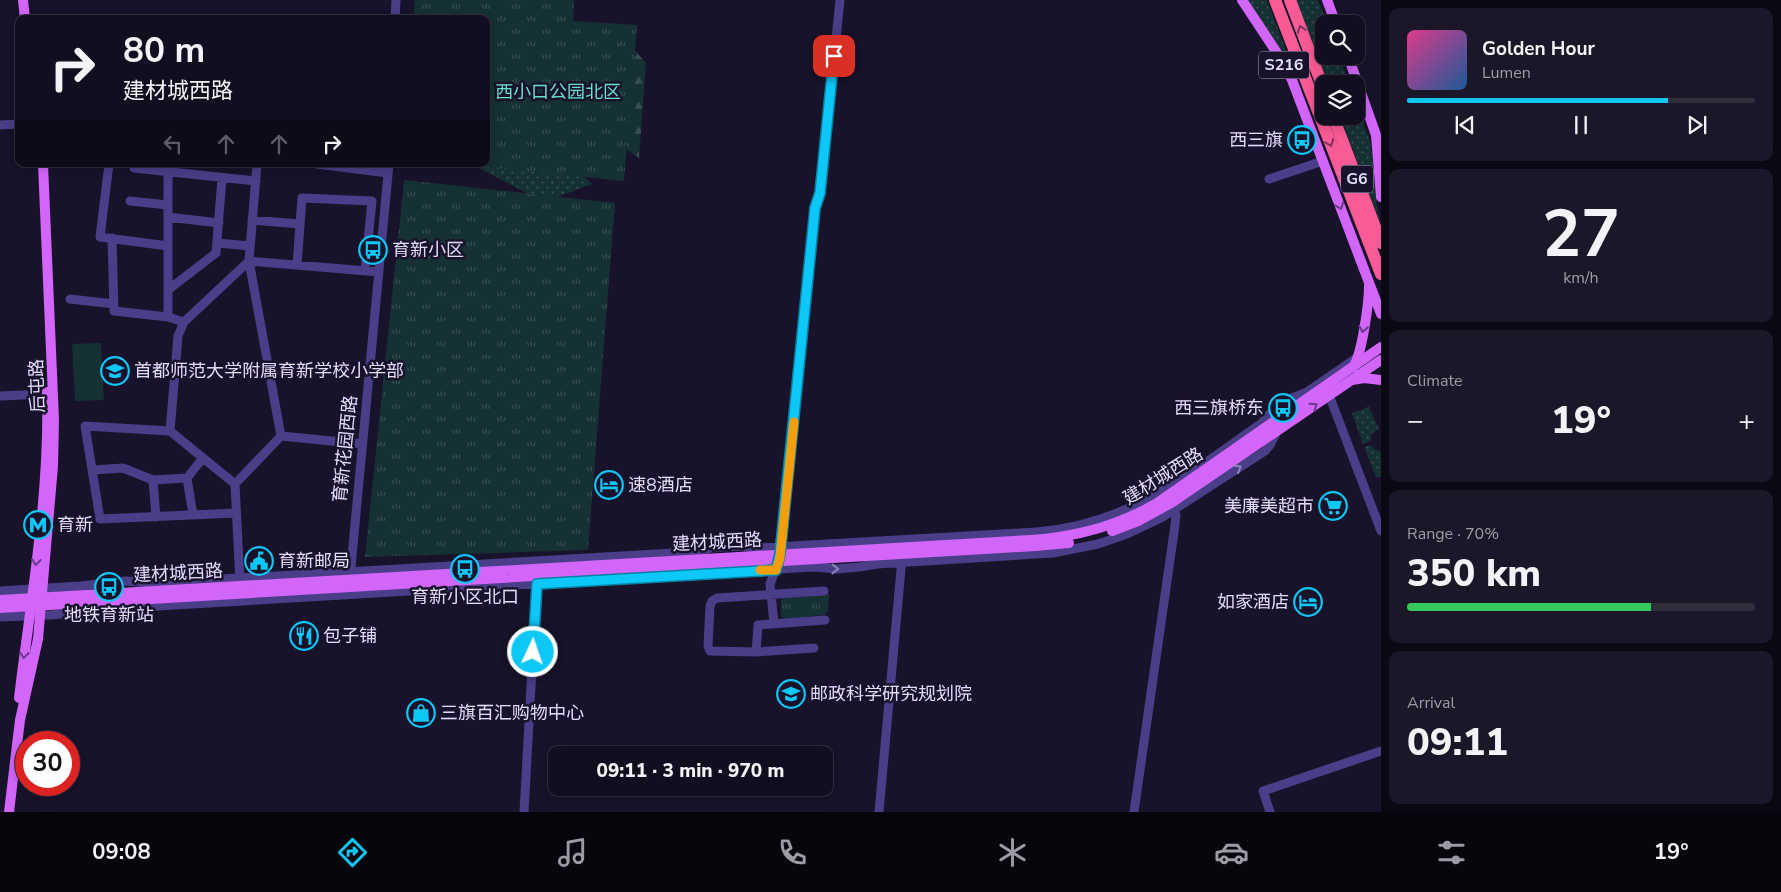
<!DOCTYPE html>
<html lang="en">
<head>
<meta charset="utf-8">
<style>
  body { margin:0; font-family:"Nunito Sans","Noto Sans SC",sans-serif; background:#1b1729; color:#f1f3f6; height:100vh; display:flex; flex-direction:column; font-size:19px; white-space:nowrap }
  * { box-sizing:border-box; margin:0 }
  p { font-size:16px; color:#9c9ca5 }
  .icon { flex:none; width:28px; height:28px; fill:none; stroke:currentColor; stroke-width:2; stroke-linecap:round; stroke-linejoin:round }
  .map { position:relative; flex:1; overflow:hidden }
  .drawer { display:flex; flex-direction:column; gap:8px; padding:8px; background:#0a0812; width:400px }
  .drawer>* { flex:none }
  .guide { position:absolute; left:15px; top:15px; width:475px; height:152px; border-radius:10px; box-shadow:0 2px 12px #0003,0 0 0 1px #312e3e; background:#120e20; color:#f1f3f6; overflow:hidden }
  .controls { position:absolute; left:1315px; top:15px; display:grid; gap:10px }
  .controls a { display:grid; place-items:center; width:50px; height:50px; border-radius:10px; background:#120e20; box-shadow:0 2px 12px #0003,0 0 0 1px #312e3e; font-size:25px }
  .speed { position:absolute; left:15px; top:731px; display:flex; gap:10px; font-size:25px; font-weight:700; text-align:center }
  .speed>* { display:grid; place-content:center; width:65px; height:65px; border-radius:50%; background:#120e20; box-shadow:0 2px 12px #0003,0 0 0 1px #312e3e; line-height:1 }
  .speed .limit { border:8px solid #d22; background:#fff; color:#111 }
  .pin { position:absolute; display:grid; place-items:center; width:42px; height:42px; color:#fff; margin:-21px; border-radius:10px; box-shadow:0 2px 8px #0006 }
  .me { position:absolute; width:55px; margin:-28px; rotate:3deg; stroke-linejoin:round; filter:drop-shadow(0 0 4px #0008) }
  .turn { display:flex; align-items:center; gap:18px; height:105px; padding:0 25px; font-size:22px }
  .turn .icon { width:65px; height:65px; stroke-width:2.5 }
  .turn b { display:block; font-size:35px; line-height:42px }
  .lanes { display:flex; align-items:center; height:48px; padding:0 25px; background:#0003; justify-content:center; gap:25px; direction:ltr }
  .lanes .off { opacity:.35 }
  .big { font-size:38px; font-weight:800; line-height:1.1 }
  .drawer .card { flex:1; display:flex; flex-direction:column; justify-content:center; gap:8px; min-width:0; padding:0 18px; border-radius:10px; background:#1b1729 }
  .drawer .dial { align-items:center; gap:0 }
  .dial b { font-size:65px; line-height:1 }
  .song { display:flex; align-items:center; gap:15px }
  .cover { width:60px; height:60px; border-radius:8px; background:linear-gradient(135deg,hsl(330 70% 55%),hsl(210 70% 35%)) }
  .played { height:5px; border-radius:2px; background:linear-gradient(90deg,#0dc7f8 75%,#312e3e 75%) }
  .keys { display:flex; justify-content:space-around; direction:ltr }
  .heat { display:flex; justify-content:space-between; align-items:center; font-size:28px; direction:ltr }
  .charge { height:8px; border-radius:4px; background:linear-gradient(90deg,#34c759 70%,#312e3e 0) }
  .trip { position:absolute; left:548px; top:746px; width:285px; height:50px; border-radius:10px; background:#120e20; box-shadow:0 2px 12px #0003,0 0 0 1px #312e3e; font-weight:800; line-height:50px; text-align:center }
  .tab-bar { display:flex; height:80px; justify-content:space-around; align-items:center; background:#07060d; color:#9c9ca5 }
  .tab-bar .icon { width:35px; height:35px }
  .tab-bar .current { color:#0dc7f8 }
  .tab-bar b { font-size:22px; color:#f1f3f6 }
  main { display:flex; flex:1; min-height:0 }
  .map>svg:first-child { display:block }
</style>
</head>
<body>
<main>
<div class="map">
<svg width="1381" height="812" viewBox="0 0 1381 812">
  <defs>
    <pattern id="grass-dots" width="8" height="8" patternUnits="userSpaceOnUse" patternTransform="scale(1.25)"><rect width="8" height="8" fill="#153134"/><path d="M2 2h.1M6 6h.1" fill="none" stroke="#374e52" stroke-width="1.8" stroke-linecap="round"/></pattern>
    <pattern id="forest-firs" width="22" height="20" patternUnits="userSpaceOnUse" patternTransform="scale(1.25)"><rect width="22" height="20" fill="#153134"/><path d="M5 1l3.5 6h-7zM16 11l3.5 6h-7z" fill="#374e52"/></pattern>
    <pattern id="park-tufts" width="24" height="20" patternUnits="userSpaceOnUse" patternTransform="scale(1.25)"><rect width="24" height="20" fill="#153134"/><path d="M3 7l-1-3M5 7V3M7 7l1-3M15 17l-1-3M17 17v-4M19 17l1-3" fill="none" stroke="#374e52"/></pattern>
  </defs>
  <rect width="100%" height="100%" fill="#18122a"/>
  <!-- grass -->
  <path fill="url(#grass-dots)" d="M1246,0H1267L1294,71Z
    M1296,0H1318L1327,24H1324V56H1339L1350,84H1328Z
    M1356,102L1371,145L1377,207L1381,225L1340,116H1356Z
    M471,164H571L592,184L544,202Z
    M1369,407L1379,429L1371,434V441L1363,444L1352,413Z
    M1371,445L1374,449L1381,452V477H1376L1364,447Z"/>
  <!-- forest -->
  <path fill="url(#forest-firs)" d="M624,38L646,63L639,158L619,145Z"/>
  <!-- park -->
  <path fill="url(#park-tufts)" d="M415,0H574L573,21L637,25L624,181L457,164H486V19H413Z
    M404,180L615,203L588,550L365,557Z
    M825,594L829,595L828,611L824,615L784,619L781,616V600L784,597Z"/>
  <!-- garden -->
  <path fill="#153134" d="M101,343L104,400L75,401L72,344Z"/>
  <g fill="none" stroke-linecap="round" stroke-linejoin="round">
    <!-- minor -->
    <path stroke="#493e87" stroke-width="9" d="M395,19L396,0
      M0,125L19,124
      M109,164L100,237L168,246
      M317,164L388,173
      M134,168L256,181
      M168,172V317L184,322
      M1269,179L1323,161
      M130,201L168,205
      M168,217L219,223
      M252,220L300,224
      M112,238L114,311L168,317
      M218,243L250,246
      M297,265L302,198L372,201L365,270
      M168,290L216,253L222,178
      M70,299L114,304
      M1329,395L1381,531
      M0,396L47,394
      M170,431L85,426L100,519L236,513
      M281,436L362,444
      M93,470L123,468L153,480
      M187,478L203,458
      M235,484L170,431L178,336L184,322L249,261L257,164
      M156,517L153,480L187,478L193,515
      M780,551L815,209L820,193L840,0
      M350,577L389,164
      M240,583L235,484L281,436L249,261L379,272
      M0,591L80,586L125,581L153,583L691,552L711,548L737,546L758,548L1036,532C1130,525 1188,474 1262,423L1267,416L1292,398L1307,392L1355,359L1360,357
      M0,617L51,615L125,608L814,567L837,569L859,567L877,564L1053,553L1098,544L1127,534L1161,518L1265,451L1270,445L1277,431
      M774,623L770,584L777,566
      M814,648L756,652L710,651L708,646L710,606L712,601L717,598L824,591
      M756,652L758,625L825,620
      M524,812L537,579
      M879,812L902,558
      M1134,812L1175,525L1176,515L1173,505
      M1270,812L1263,791L1381,751"/>
    <!-- major -->
    <path stroke="#d366fa" stroke-width="10" d="M23,0L25,19
      M1242,0L1281,59L1292,80L1381,314
      M1327,0L1336,24
      M1348,56L1376,135L1381,197
      M1353,367C1362,355 1369,302 1369,286
      M1352,380L1364,378L1381,380
      M1112,531L1138,521L1171,503L1381,360
      M0,600L1031,540C1076,537 1118,526 1157,503L1381,347
      M0,608L1035,546L1069,543
      M19,698C31,597 50,495 47,392
      M9,812L20,720L38,639L53,466L54,420L43,164"/>
    <!-- highway -->
    <path stroke="#fa5a95" stroke-width="12" d="M1275,0L1381,274
      M1290,0L1324,90
      M1333,116L1381,243"/>
  </g>
  <!-- one-way arrows -->
  <defs><path id="oneway-chevron" d="M-2-3.5L2.5 0L-2 3.5" fill="none" stroke-width="1.6" stroke-linecap="round" stroke-linejoin="round" transform="scale(1.25)"/></defs>
  <g stroke="#7e325a">
    <use href="#oneway-chevron" transform="translate(1301 29) rotate(-111)"/>
    <use href="#oneway-chevron" transform="translate(1330 143) rotate(69)"/>
  </g>
  <g stroke="#6c3888">
    <use href="#oneway-chevron" transform="translate(1340 206) rotate(69)"/>
    <use href="#oneway-chevron" transform="translate(1363 329) rotate(101)"/>
    <use href="#oneway-chevron" transform="translate(1314 406) rotate(-34)"/>
    <use href="#oneway-chevron" transform="translate(36 562) rotate(97)"/>
    <use href="#oneway-chevron" transform="translate(24 655) rotate(97)"/>
  </g>
  <g stroke="#8e85bd">
    <use href="#oneway-chevron" transform="translate(1238 468) rotate(-31)"/>
    <use href="#oneway-chevron" transform="translate(835 569) rotate(1)"/>
  </g>
  <g fill="none" stroke-linecap="round" stroke-linejoin="round">
    <defs>
      <path id="route" d="M533,652L537,584L776,570L780,554L815,208L820,193L834,56"/>
    </defs>
    <!-- route casing -->
    <use href="#route" stroke="#0881a1" stroke-width="12"/>
    <!-- route -->
    <use href="#route" stroke="#0dc7f8" stroke-width="9"/>
    <!-- slow -->
    <path stroke="#f59e0b" stroke-width="9" d="M760,570H776L780,558L794,422"/>
  </g>
  <!-- icons -->
  <defs>
    <symbol id="bus-ring" viewBox="-11 -11 22 22"><circle r="9.5" fill="#18122a" stroke="#0dc7f8" stroke-width="1.5"/><path d="M-5-6H5V4H4V6H2V4H-2V6H-4V4H-5ZM-3.5-4V0h7V-4ZM-3.5 1.2v1.5H-2V1.2ZM2 1.2v1.5H3.5V1.2Z" fill="#0dc7f8"/></symbol>
    <symbol id="school-ring" viewBox="-11 -11 22 22"><circle r="9.5" fill="#18122a" stroke="#0dc7f8" stroke-width="1.5"/><path d="M0-5L7-2L0 1L-7-2ZM-4 1L0 2.5L4 1V4Q0 6-4 4Z" fill="#0dc7f8"/></symbol>
    <symbol id="hotel-ring" viewBox="-11 -11 22 22"><circle r="9.5" fill="#18122a" stroke="#0dc7f8" stroke-width="1.5"/><path d="M-6-4.5h1.5V1H6V5H4.5V3h-9V5H-6ZM-4 0a1.8 1.8 0 1 1 3.6 0ZM.5 0V-2.5h3Q6-2.5 6 0Z" fill="#0dc7f8"/></symbol>
    <symbol id="supermarket-ring" viewBox="-11 -11 22 22"><circle r="9.5" fill="#18122a" stroke="#0dc7f8" stroke-width="1.5"/><path d="M-6-5.5h2.5l.6 2H6L4.5 2H-2.5L-4.4-4H-6ZM-1.5 3.2a1.3 1.3 0 1 0 .1 0ZM3 3.2a1.3 1.3 0 1 0 .1 0Z" fill="#0dc7f8"/></symbol>
    <symbol id="metro-ring" viewBox="-11 -11 22 22"><circle r="9.5" fill="#18122a" stroke="#0dc7f8" stroke-width="1.5"/><path d="M-5.5 5V-5H-3L0 0L3-5H5.5V5H3V-.5L0 4L-3-.5V5Z" fill="#0dc7f8"/></symbol>
    <symbol id="civic-ring" viewBox="-11 -11 22 22"><circle r="9.5" fill="#18122a" stroke="#0dc7f8" stroke-width="1.5"/><path d="M-.6-6.5H3V-4.5H.6V-3L4-1V1h2V6H-6V1h2V-1L-.6-3ZM-1.2 2.5V6h2.4V2.5Z" fill="#0dc7f8"/></symbol>
    <symbol id="restaurant-ring" viewBox="-11 -11 22 22"><circle r="9.5" fill="#18122a" stroke="#0dc7f8" stroke-width="1.5"/><path d="M-5-6h1v4h1v-4h1v4h1v-4h1v5L-1.5 .5V6h-2V.5L-5-1ZM5-6V6H3V1.5H1.5Q1.5-4 5-6Z" fill="#0dc7f8"/></symbol>
    <symbol id="university-ring" viewBox="-11 -11 22 22"><circle r="9.5" fill="#18122a" stroke="#0dc7f8" stroke-width="1.5"/><path d="M0-5L7-2L0 1L-7-2ZM-4 1L0 2.5L4 1V4Q0 6-4 4Z" fill="#0dc7f8"/></symbol>
    <symbol id="shop-ring" viewBox="-11 -11 22 22"><circle r="9.5" fill="#18122a" stroke="#0dc7f8" stroke-width="1.5"/><path d="M-5-2.5h2.3a2.7 3.5 0 0 1 5.4 0H5L5.5 6h-11ZM-1.5-2.5h3a1.5 2.3 0 0 0-3 0Z" fill="#0dc7f8"/></symbol>
  </defs>
  <g fill-rule="evenodd">
    <use href="#bus-ring" x="1286" y="124" width="32" height="32"/>
    <use href="#bus-ring" x="357" y="234" width="32" height="32"/>
    <use href="#school-ring" x="99" y="355" width="32" height="32"/>
    <use href="#bus-ring" x="1267" y="392" width="32" height="32"/>
    <use href="#hotel-ring" x="593" y="469" width="32" height="32"/>
    <use href="#supermarket-ring" x="1317" y="490" width="32" height="32"/>
    <use href="#metro-ring" x="22" y="509" width="32" height="32"/>
    <use href="#civic-ring" x="243" y="545" width="32" height="32"/>
    <use href="#bus-ring" x="449" y="553" width="32" height="32"/>
    <use href="#bus-ring" x="93" y="571" width="32" height="32"/>
    <use href="#hotel-ring" x="1292" y="586" width="32" height="32"/>
    <use href="#restaurant-ring" x="288" y="620" width="32" height="32"/>
    <use href="#university-ring" x="775" y="678" width="32" height="32"/>
    <use href="#shop-ring" x="405" y="697" width="32" height="32"/>
  </g>
  <g text-anchor="middle" dominant-baseline="central" stroke-width="5" stroke-linejoin="round" paint-order="stroke">
    <!-- shield labels -->
    <g fill="#18122a" stroke="#a69fbe" stroke-width="1">
      <rect x="1259" y="51.5" width="50" height="27" rx="4"/>
      <rect x="1341" y="165.5" width="32" height="27" rx="4"/>
    </g>
    <g font-size="16" font-weight="bold" fill="#e3dbfe">
      <text x="1284" y="65">S216</text>
      <text x="1357" y="179">G6</text>
    </g>
    <!-- park labels -->
    <g font-size="18" fill="#68ddcd" stroke="#18122a">
      <text x="558" y="92">西小口公园北区</text>
    </g>
    <!-- poi labels -->
    <g font-size="18" fill="#e3dbfe" stroke="#18122a" text-anchor="start">
      <text x="1283" y="140" text-anchor="end">西三旗</text>
      <text x="392" y="250">育新小区</text>
      <text x="134" y="371">首都师范大学附属育新学校小学部</text>
      <text x="1264" y="408" text-anchor="end">西三旗桥东</text>
      <text x="628" y="485">速8酒店</text>
      <text x="1314" y="506" text-anchor="end">美廉美超市</text>
      <text x="57" y="525">育新</text>
      <text x="278" y="561">育新邮局</text>
      <text x="465" y="597" text-anchor="middle">育新小区北口</text>
      <text x="1289" y="602" text-anchor="end">如家酒店</text>
      <text x="109" y="615" text-anchor="middle">地铁育新站</text>
      <text x="323" y="636">包子铺</text>
      <text x="810" y="694">邮政科学研究规划院</text>
      <text x="440" y="713">三旗百汇购物中心</text>
    </g>
    <!-- street labels -->
    <g font-size="18" fill="#e3dbfe" stroke="#18122a">
      <text transform="translate(37 386) rotate(-92)">后屯路</text>
      <text transform="translate(345 449) rotate(-84)">育新花园西路</text>
      <text transform="translate(1163 476) rotate(-32)">建材城西路</text>
      <text transform="translate(717 542) rotate(-3)">建材城西路</text>
      <text transform="translate(178 573) rotate(-3)">建材城西路</text>
    </g>
  </g>
</svg>
<div class="controls">
<a><svg class="icon" aria-label="search" viewBox="0 0 24 24"><circle cx="10" cy="10" r="6"/><path d="M15 15l6 6"/></svg></a>
<a><svg class="icon" aria-label="layers" viewBox="0 0 24 24"><path d="M12 4l9 5-9 5-9-5zM3 14l9 5 9-5"/></svg></a>
</div>
<div class="speed"><div class="limit">30</div></div>
<div class="pin" style="left:834px;top:56px;background:#d93025"><svg class="icon" aria-label="arrive" viewBox="0 0 24 24"><path d="M6 21V4h12l-3 4 3 4H6"/></svg></div>
<svg class="me" style="left:533px;top:652px" viewBox="-20 -20 40 40"><circle r="17" fill="#0dc7f8" stroke="#fff" stroke-width="3"/><path d="M0-11L8 9 0 5-8 9z" fill="#fff"/></svg>
<div class="trip">09:11 · 3 min · 970 m</div>
<div class="guide">
<div class="turn"><svg class="icon" aria-label="right" viewBox="0 0 24 24"><path d="M7 20v-9h11M14 6l5 5-5 5"/></svg><div><b>80 m</b>建材城西路</div></div>
<div class="lanes"><svg class="icon off" aria-label="left" viewBox="0 0 24 24"><path d="M17 20v-9H6M10 6l-5 5 5 5"/></svg><svg class="icon off" aria-label="ahead" viewBox="0 0 24 24"><path d="M12 20V5M6 11l6-6 6 6"/></svg><svg class="icon off" aria-label="ahead" viewBox="0 0 24 24"><path d="M12 20V5M6 11l6-6 6 6"/></svg><svg class="icon" aria-label="right" viewBox="0 0 24 24"><path d="M7 20v-9h11M14 6l5 5-5 5"/></svg></div>
</div>
</div>
<section class="drawer">
<div class="card">
<div class="song"><i class="cover"></i><div><b>Golden Hour</b><p>Lumen</p></div></div>
<div class="played"></div>
<div class="keys"><svg class="icon" aria-label="previous" viewBox="0 0 24 24"><path d="M18 5L8 12l10 7zM5 5v14"/></svg><svg class="icon" aria-label="pause" viewBox="0 0 24 24"><path d="M8 5v14M16 5v14"/></svg><svg class="icon" aria-label="next" viewBox="0 0 24 24"><path d="M6 5l10 7-10 7zM19 5v14"/></svg></div>
</div>
<div class="card dial"><b>27</b><p>km/h</p></div>
<div class="card"><p>Climate</p>
<div class="heat"><a>−</a><b class="big">19°</b><a>+</a></div>
</div>
<div class="card"><p>Range · 70%</p><b class="big">350 km</b><div class="charge"></div></div>
<div class="card"><p>Arrival</p><b class="big">09:11</b></div>
</section>
</main>
<nav class="tab-bar">
<b>09:08</b>
<svg class="icon current" aria-label="directions" viewBox="0 0 24 24"><path d="M12 3l9 9-9 9-9-9zM9 14v-3h6M13 9l2 2-2 2"/></svg>
<svg class="icon" aria-label="music" viewBox="0 0 24 24"><path d="M9 18V5l10-2v13"/><circle cx="6" cy="18" r="3"/><circle cx="16" cy="16" r="3"/></svg>
<svg class="icon" aria-label="phone" viewBox="0 0 24 24"><path d="M5 4h4l2 5-3 2q2 4 5 5l2-3 5 2v4C11 20 4 13 5 4z"/></svg>
<svg class="icon" aria-label="climate" viewBox="0 0 24 24"><path d="M12 3v18M4 7l16 10M4 17L20 7"/></svg>
<svg class="icon" aria-label="car" viewBox="0 0 24 24"><path d="M5 17H2v-5l4-1 3-4h7l3 4 3 1v5h-3M9 17h6M6 11h13"/><circle cx="7" cy="17" r="2"/><circle cx="17" cy="17" r="2"/></svg>
<svg class="icon" aria-label="filters" viewBox="0 0 24 24"><path d="M4 7h16M4 17h16"/><circle cx="9" cy="7" r="2"/><circle cx="15" cy="17" r="2"/></svg>
<b>19°</b>
</nav>
</body>
</html>
